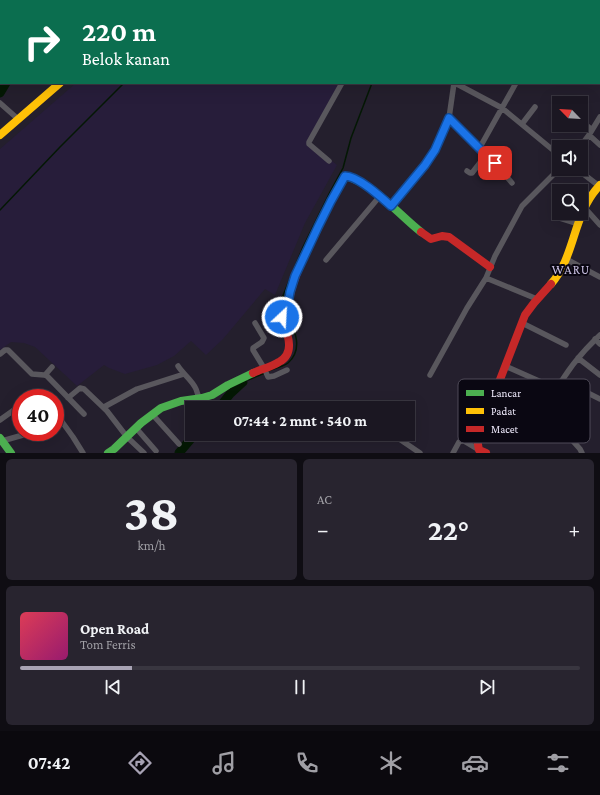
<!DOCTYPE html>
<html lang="id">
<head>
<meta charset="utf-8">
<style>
  body { margin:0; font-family:"Crimson Pro",serif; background:#28242f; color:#f1f3f6; height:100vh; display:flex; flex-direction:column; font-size:15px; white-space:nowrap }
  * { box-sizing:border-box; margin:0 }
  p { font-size:13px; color:#a09fa5 }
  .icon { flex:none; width:22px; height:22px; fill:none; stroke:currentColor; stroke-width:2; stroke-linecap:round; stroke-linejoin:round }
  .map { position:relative; height:453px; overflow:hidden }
  .details { display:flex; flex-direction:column; gap:6px; padding:6px; background:#0f0d13; flex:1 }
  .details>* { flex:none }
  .banner { position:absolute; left:0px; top:0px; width:600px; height:84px; box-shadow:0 4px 16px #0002,0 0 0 1px #393640; background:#0b6e4f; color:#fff; overflow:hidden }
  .needle { width:26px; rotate:295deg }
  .fabs { position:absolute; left:552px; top:96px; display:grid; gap:8px }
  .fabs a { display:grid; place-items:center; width:36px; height:36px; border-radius:0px; background:#1b1722; box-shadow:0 4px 16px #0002,0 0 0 1px #393640; font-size:20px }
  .speed { position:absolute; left:12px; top:389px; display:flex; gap:8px; font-size:20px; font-weight:700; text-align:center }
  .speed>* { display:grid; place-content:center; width:52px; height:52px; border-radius:50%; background:#1b1722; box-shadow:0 4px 16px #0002,0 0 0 1px #393640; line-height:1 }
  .speed .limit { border:6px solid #d22; background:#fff; color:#111 }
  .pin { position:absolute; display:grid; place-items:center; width:34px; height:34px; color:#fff; margin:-17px; border-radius:8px; box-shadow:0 2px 6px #0006 }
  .me { position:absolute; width:44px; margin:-22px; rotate:25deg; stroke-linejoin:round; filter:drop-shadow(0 0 3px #0008) }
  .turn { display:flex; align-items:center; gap:14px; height:84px; padding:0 16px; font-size:18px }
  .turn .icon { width:52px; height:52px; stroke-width:2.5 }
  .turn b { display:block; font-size:28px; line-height:34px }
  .big { font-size:30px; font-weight:700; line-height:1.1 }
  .details .widget { flex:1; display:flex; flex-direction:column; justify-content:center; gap:6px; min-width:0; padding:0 14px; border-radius:6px; background:#28242f }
  .details .dial { align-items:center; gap:0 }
  .dial b { font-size:52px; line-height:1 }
  .song { display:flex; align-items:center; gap:12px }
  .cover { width:48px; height:48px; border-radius:6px; background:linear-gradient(135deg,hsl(350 70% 55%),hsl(320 70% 35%)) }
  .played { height:4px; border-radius:2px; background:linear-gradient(90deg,#a8a3b4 20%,#393640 20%) }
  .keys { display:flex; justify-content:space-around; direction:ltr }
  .heat { display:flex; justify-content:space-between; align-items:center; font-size:22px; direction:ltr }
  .details .tiles { flex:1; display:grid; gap:6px; grid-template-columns:1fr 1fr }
  .widget:last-child { grid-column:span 2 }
  .trip { position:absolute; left:185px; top:401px; width:230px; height:40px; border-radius:0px; background:#1b1722; box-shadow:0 4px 16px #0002,0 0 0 1px #393640; font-weight:700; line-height:40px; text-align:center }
  .dock { display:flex; height:64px; justify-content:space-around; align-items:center; background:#0b090e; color:#a09fa5 }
  .dock .icon { width:28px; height:28px }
  .dock .active { color:#a8a3b4 }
  .dock b { font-size:18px; color:#f1f3f6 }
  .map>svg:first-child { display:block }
</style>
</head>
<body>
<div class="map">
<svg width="600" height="453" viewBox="0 0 600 453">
  <rect width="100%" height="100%" fill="#241f2d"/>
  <!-- built -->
  <path fill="#271d3a" d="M211,0H339L340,1H210Z
    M76,83H340L307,141L337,165L305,223L275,295L265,289L223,339L206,355L191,341L174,356L157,365L125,374L109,368L104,365L77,386L35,347L24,343L11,342L0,350V149Z"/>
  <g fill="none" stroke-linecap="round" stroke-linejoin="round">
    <!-- stream -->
    <path stroke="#041804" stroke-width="1.5" d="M209,1L210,0
      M450,1L451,0
      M0,210L60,147L124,83
      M284,303L282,298L303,247L330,192L343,168L351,138L372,83
      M268,371C274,369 284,366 288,363C305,348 293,327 286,311
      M248,380L265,373"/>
    <!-- river -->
    <path stroke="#041804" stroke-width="9" d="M102,1L104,0
      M0,93L6,83
      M219,408L230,394L243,382
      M179,453L195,434"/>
    <!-- street -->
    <path stroke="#59575d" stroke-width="5.5" d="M69,0L71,1
      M382,0L383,1
      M580,0L582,1
      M76,1L77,0
      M456,1L457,0
      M560,1L561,0
      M594,1L595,0
      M0,54L1,55
      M0,60L1,59
      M455,83L502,108L559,155
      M0,103L18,119
      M557,104L559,105
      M449,118L479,149
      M581,121L592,130
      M522,124L535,107
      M589,135L600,145
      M580,147L589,135L600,117
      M329,161L309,144V142L342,83
      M577,169L599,186
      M467,171L470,173H472L486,155
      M512,183L495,163L479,149L516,83
      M391,206L416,176L425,165L435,150L449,118L454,83
      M584,207L600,225
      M559,218L578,224
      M566,259L600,277
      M326,260L380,196
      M486,278L537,299
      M255,323L264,338L262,342L253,348V350L264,368L268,377L274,376L287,370
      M522,323L566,345
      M595,339L600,344
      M0,354L5,350H8L32,374L44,375L47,376L84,414
      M578,358L600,375
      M178,366C183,374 192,380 196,389C197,392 198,395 199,398
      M505,366L557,389
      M45,375L52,367
      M430,375L467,308L486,278L495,256L522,206L559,169
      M562,380L600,399
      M555,393C566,371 583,351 600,335
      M494,396L525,407L572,440L580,449L582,453
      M44,397L45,398
      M68,398L80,388L84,389L107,411L127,437L144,453
      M104,407L137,389L184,374
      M55,412L73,437L83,453
      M152,414L179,444
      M0,420L21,405
      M136,428L156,451
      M392,434L420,453
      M2,441L30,433
      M453,453L459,442L461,441H464L479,450"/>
    <!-- fast -->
    <path stroke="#4caf50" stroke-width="8" d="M315,234L331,201L345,176C372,182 399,215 421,232
      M0,438L11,453
      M108,453L114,449L141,423L161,408L181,401L202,398L212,395L228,385L253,373"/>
    <!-- slow -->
    <path stroke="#ffc107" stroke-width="8" d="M0,135L60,83
      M551,284C576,256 572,214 600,185"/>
    <!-- jam -->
    <path stroke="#c62828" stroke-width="8" d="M152,1L153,0
      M421,232L431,239L442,236L449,237L490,267
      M253,373C262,369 271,367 279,362C298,352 285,329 281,314L282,309L288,305C292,279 304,257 315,234
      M486,453L479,450L477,439L525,315L534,303L551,284"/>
  </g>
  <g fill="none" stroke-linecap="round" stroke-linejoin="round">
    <defs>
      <path id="route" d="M282,317L281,313L282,309L288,304L290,292L295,276L318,227L331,201L345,176C358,176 381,197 391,206L425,165L435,150L449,118L479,148L495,163"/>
    </defs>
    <!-- route casing -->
    <use href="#route" stroke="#114b97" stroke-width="10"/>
    <!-- route -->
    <use href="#route" stroke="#1a73e8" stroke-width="7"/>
  </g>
  <g text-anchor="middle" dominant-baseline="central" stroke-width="4" stroke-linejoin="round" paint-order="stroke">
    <!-- quarter labels -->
    <g font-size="13" letter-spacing="1" fill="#c8bfe1" stroke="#0a0712">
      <text x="571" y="269">WARU</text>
    </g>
  </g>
  <!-- legend -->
  <rect x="458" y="379" width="132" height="64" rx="6" fill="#0a0712" stroke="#4f4b58" stroke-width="1"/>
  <rect x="466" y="390" width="18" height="6" fill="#4caf50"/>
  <rect x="466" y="408" width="18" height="6" fill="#ffc107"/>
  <rect x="466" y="426" width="18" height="6" fill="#c62828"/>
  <g font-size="11" fill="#efeafc">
    <text x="491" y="397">Lancar</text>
    <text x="491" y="415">Padat</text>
    <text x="491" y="433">Macet</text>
  </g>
</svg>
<div class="fabs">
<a><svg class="needle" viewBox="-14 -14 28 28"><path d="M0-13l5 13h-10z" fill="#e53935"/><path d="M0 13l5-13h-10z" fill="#a09fa5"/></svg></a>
<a><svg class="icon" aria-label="sound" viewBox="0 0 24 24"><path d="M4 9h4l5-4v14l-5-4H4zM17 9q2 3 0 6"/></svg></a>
<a><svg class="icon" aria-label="search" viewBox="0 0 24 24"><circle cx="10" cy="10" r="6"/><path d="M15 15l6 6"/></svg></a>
</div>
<div class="speed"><div class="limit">40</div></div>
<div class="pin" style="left:495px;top:163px;background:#d93025"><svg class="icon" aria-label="arrive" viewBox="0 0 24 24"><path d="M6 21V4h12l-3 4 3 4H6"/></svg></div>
<svg class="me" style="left:282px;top:317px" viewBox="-20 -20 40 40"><circle r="17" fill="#1a73e8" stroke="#fff" stroke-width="3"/><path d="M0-11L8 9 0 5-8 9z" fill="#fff"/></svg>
<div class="trip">07:44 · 2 mnt · 540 m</div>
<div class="banner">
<div class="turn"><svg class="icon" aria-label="right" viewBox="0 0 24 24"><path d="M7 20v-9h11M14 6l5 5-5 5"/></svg><div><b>220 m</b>Belok kanan</div></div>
</div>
</div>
<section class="details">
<div class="tiles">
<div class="widget dial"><b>38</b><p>km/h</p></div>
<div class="widget"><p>AC</p>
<div class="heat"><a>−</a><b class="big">22°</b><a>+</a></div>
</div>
<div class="widget">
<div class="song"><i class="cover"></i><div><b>Open Road</b><p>Tom Ferris</p></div></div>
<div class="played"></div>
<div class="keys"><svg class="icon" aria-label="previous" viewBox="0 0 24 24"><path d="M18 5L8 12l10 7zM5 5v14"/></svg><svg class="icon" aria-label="pause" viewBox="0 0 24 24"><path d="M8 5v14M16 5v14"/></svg><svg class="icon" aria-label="next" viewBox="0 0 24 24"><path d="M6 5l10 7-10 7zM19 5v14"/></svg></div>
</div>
</div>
</section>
<nav class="dock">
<b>07:42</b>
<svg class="icon active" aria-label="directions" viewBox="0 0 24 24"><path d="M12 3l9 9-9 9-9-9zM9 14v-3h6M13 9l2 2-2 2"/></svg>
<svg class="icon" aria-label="music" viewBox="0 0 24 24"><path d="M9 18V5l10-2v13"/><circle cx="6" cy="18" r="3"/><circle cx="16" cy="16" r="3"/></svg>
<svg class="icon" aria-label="phone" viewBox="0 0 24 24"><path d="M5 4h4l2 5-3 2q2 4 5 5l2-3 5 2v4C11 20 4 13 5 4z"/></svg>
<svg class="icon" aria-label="climate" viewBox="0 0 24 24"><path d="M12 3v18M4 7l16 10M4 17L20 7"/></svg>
<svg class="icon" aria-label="car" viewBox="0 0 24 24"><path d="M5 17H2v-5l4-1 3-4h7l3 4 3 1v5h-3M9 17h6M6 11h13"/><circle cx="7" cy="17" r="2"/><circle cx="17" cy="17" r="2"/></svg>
<svg class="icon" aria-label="filters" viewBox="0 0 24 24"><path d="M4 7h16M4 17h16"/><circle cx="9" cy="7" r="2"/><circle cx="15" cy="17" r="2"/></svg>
</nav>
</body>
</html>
